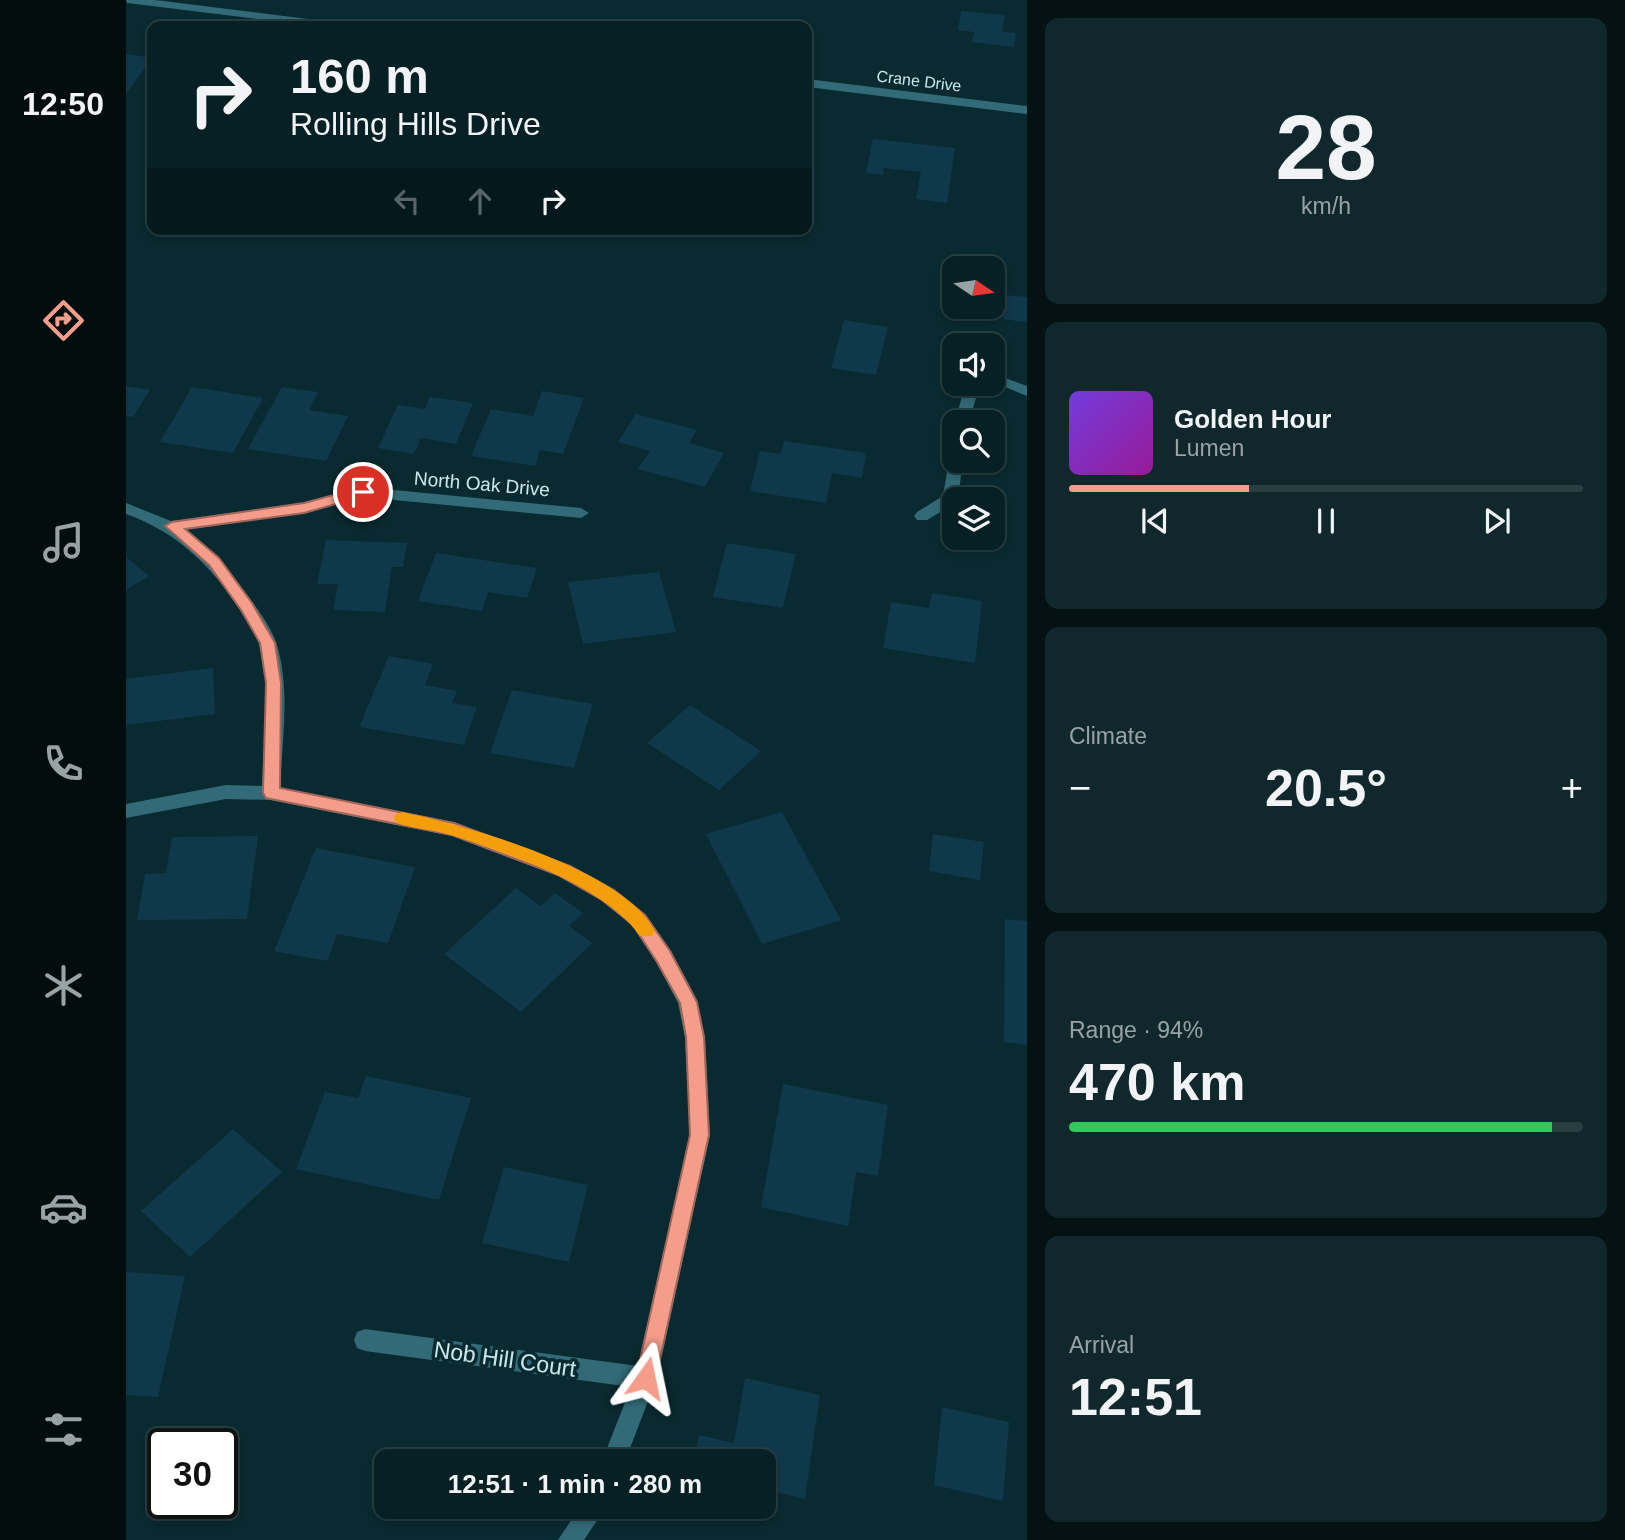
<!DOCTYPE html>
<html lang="en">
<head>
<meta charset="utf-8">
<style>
  body { margin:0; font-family:Helvetica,sans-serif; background:#10282c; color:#f1f3f6; height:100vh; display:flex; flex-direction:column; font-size:26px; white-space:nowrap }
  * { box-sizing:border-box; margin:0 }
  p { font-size:23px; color:#98a3a6 }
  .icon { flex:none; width:38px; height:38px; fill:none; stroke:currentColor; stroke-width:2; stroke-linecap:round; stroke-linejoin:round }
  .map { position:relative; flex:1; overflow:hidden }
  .sheet { display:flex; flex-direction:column; gap:18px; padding:18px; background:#041214; width:598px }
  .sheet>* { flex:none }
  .top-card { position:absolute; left:21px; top:21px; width:665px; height:214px; border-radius:14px; box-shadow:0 4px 10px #0003,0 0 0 2px #283e41; background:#072024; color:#f1f3f6; overflow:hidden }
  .needle { width:46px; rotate:103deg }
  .fabs { position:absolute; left:816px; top:256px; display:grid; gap:14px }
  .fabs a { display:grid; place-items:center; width:63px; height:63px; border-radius:14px; background:#072024; box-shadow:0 4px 10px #0003,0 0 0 2px #283e41; font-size:35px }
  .speed { position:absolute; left:21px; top:1428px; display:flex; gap:14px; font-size:35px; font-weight:700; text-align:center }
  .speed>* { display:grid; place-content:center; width:91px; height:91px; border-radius:50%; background:#072024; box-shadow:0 4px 10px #0003,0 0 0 2px #283e41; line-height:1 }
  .speed .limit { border:4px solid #111; border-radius:10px; background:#fff; color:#111 }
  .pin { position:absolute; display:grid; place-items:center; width:60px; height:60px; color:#fff; margin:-30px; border:4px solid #fff; border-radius:50%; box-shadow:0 2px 7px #0007 }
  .me { position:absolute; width:77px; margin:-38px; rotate:12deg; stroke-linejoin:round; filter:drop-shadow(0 0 5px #0008) }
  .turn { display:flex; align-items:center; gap:24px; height:147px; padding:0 28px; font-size:32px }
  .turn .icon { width:91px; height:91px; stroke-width:2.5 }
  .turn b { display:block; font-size:49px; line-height:60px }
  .lanes { display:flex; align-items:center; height:66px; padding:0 28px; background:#0003; justify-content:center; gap:35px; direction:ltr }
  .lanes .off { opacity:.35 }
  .big { font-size:52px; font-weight:800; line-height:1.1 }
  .sheet .card { flex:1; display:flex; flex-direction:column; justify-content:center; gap:10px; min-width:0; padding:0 24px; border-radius:14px; background:#10282c }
  .sheet .dial { align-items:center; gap:0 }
  .dial b { font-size:91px; line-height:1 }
  .song { display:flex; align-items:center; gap:21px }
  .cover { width:84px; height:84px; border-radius:10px; background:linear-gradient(135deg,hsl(260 70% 55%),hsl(300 70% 35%)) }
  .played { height:7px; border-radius:4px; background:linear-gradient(90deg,#f49d8b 35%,#283e41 35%) }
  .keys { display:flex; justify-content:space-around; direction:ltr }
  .heat { display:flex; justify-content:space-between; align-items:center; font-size:38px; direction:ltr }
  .charge { height:10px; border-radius:5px; background:linear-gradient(90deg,#34c759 94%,#283e41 0) }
  .trip { position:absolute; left:248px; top:1449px; width:402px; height:70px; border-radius:14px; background:#072024; box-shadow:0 4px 10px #0003,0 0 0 2px #283e41; font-weight:800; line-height:70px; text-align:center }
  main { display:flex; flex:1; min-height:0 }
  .tab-bar { display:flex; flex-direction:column; width:126px; justify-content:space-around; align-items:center; background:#030d0e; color:#98a3a6 }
  .tab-bar .icon { width:49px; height:49px }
  .tab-bar .active { color:#f49d8b }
  .tab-bar b { font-size:32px; color:#f1f3f6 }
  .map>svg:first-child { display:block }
</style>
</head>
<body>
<main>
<nav class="tab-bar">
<b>12:50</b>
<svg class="icon active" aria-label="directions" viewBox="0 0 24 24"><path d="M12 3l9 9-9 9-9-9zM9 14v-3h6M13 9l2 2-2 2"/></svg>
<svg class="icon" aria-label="music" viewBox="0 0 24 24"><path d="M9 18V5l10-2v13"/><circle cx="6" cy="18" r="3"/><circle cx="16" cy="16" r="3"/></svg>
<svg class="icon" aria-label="phone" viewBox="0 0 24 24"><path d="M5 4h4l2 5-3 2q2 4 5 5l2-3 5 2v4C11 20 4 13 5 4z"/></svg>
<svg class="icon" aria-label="climate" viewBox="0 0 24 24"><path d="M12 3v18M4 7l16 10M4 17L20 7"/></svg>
<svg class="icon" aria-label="car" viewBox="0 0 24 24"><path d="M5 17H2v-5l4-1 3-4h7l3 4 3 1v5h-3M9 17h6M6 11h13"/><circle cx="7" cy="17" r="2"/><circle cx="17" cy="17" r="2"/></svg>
<svg class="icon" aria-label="filters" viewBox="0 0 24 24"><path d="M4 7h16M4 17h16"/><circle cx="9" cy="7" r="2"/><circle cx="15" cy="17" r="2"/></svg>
</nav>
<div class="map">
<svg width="901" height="1540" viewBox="0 0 901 1540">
  <rect width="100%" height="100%" fill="#092a30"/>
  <!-- building -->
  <path fill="#10384b" d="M835,11L879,15L876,32L890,33L888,47L846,42L848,32L832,30Z
    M0,54L26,58L0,94Z
    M747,139L829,148L821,203L790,199L795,172L758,168L757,175L740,173Z
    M880,295L901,297V322L877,319Z
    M718,320L762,327L750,375L705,368Z
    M0,386L24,390L7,417L0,416Z
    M66,387L137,398L107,453L34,442Z
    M156,387L192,392L183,410L222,416L200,461L122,449Z
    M416,391L458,398L437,454L414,450L409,466L345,456L365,409L407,416Z
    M304,397L347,403L330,444L295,438L288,454L252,448L272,405L299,409Z
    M510,414L571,430L563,443L598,453L579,487L512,469L524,451L492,442Z
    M658,441L740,453L736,478L706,473L700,503L624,491L634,451L655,454Z
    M200,540L281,543L277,567H266L259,612L207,610L212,584H191Z
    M601,543L670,554L657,608L587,597Z
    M310,553L411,568L401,598L362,592L356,611L292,601Z
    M0,557L23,576L0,590Z
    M533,572L550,632L457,644L442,582Z
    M806,593L856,601L849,663L757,648L765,602L803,608Z
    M263,656L307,664L299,685L331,691L326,703L351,707L338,745L233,727Z
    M87,668L89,714L0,725V679Z
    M386,690L467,704L448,768L364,753Z
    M564,705L635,751L593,790L521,743Z
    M656,812L715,920L636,944L580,834Z
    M807,834L858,842L854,880L803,871Z
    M132,836L121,919L11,920L19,874L40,873L46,837Z
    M190,848L289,867L262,943L211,934L201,961L148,951Z
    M390,888L415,906L429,893L457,913L443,926L466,943L395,1012L318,954Z
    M879,919L901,921V1045L878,1042Z
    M240,1076L345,1098L313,1200L170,1169L199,1092L232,1098Z
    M657,1084L762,1105L752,1176L730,1172L722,1226L635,1207Z
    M107,1129L156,1172L64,1257L15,1211Z
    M378,1167L462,1185L443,1262L356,1243Z
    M0,1272L59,1276L32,1397L0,1395Z
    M619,1378L694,1395L679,1499L639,1489V1461H568L573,1435L608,1443Z
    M816,1407L883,1422L877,1501L808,1485Z"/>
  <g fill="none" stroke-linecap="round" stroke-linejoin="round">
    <!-- minor -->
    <path fill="#326b77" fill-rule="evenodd" d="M866,378H879L901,386V396L877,386H863L850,398L843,422H829L836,396L849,383H866Z
      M828,456V460H837L832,499H828V504L801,520H791L788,516L791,512L817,496L823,460Z
      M237,487L455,508L463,513L455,518L237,497L178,513L58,530C81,544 99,565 115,587C127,603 143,623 150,642C165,687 156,742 154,788L328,822L444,866L489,890L520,915L545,951L569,996L579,1037L584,1135L531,1378L499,1461H476L505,1387L239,1351L231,1348L228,1340L231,1332L239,1329L512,1366L564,1135L559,1037L552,1003L531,963L506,925L475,900L432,876L326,836L145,800L100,799L0,818V804L100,785L136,786C138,744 145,699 137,657C133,640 125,628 116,613C88,568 51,532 0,514V503L45,521L178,503Z
      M454,1507H480L458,1540H432Z"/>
    <!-- tertiary -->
    <path fill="#326b77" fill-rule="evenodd" d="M0,0H29L214,23L220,26H188L1,3Z
      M681,79L901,106V114L681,87Z"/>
  </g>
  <!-- route -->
  <path fill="#f49d8b" stroke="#9f665a" stroke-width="2" d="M237,487L242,489V495L178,513L59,529L93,558L126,603L149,643L155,683L154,788L328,823L444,866L488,890L519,915L544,951L571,1002L578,1037L583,1135L530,1378L527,1385L520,1388L513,1385L510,1378L564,1135L560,1037L554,1003L531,962L507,925L476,900L432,875L326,835L140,798L137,793L140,683L134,643L115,610L83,565L39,526L46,522L178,503Z"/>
  <!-- slow -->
  <path fill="#f59e0b" d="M276,812C340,825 498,870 529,931L526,936H514C480,887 384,854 328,836C309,830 289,829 270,823L268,818L270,814Z"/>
  <g text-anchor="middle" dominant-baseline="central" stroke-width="7" stroke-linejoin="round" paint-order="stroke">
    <!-- far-street labels -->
    <g font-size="16" fill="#cae7ee" stroke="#092a30">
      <text transform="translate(793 81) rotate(7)">Crane Drive</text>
    </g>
    <!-- street labels -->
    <g font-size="19" fill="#cae7ee" stroke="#092a30">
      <text transform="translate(356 484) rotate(5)">North Oak Drive</text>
    </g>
    <!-- near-street labels -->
    <g font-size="23" fill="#cae7ee" stroke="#092a30">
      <text transform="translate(379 1359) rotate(8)">Nob Hill Court</text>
    </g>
  </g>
</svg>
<div class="fabs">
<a><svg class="needle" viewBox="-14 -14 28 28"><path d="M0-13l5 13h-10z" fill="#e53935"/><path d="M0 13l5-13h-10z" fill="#98a3a6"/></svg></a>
<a><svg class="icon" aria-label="sound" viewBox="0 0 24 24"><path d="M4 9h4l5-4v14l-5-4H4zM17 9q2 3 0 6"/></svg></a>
<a><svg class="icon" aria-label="search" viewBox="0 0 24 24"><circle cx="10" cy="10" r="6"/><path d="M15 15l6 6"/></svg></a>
<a><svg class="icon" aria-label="layers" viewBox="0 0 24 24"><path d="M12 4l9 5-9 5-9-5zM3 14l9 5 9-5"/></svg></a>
</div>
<div class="speed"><div class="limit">30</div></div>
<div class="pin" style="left:237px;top:492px;background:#d93025"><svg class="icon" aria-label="arrive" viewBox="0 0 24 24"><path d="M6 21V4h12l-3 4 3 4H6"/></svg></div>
<svg class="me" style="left:520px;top:1378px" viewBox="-20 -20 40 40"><path d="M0-17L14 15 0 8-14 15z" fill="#f49d8b" stroke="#fff" stroke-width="4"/></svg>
<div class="trip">12:51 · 1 min · 280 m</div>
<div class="top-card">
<div class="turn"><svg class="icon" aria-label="right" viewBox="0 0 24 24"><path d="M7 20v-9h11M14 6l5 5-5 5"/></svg><div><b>160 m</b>Rolling Hills Drive</div></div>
<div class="lanes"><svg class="icon off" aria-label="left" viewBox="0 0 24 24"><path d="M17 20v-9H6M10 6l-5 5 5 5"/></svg><svg class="icon off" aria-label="ahead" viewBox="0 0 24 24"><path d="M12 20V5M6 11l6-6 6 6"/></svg><svg class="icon" aria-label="right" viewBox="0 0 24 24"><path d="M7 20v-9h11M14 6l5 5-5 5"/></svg></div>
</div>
</div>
<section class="sheet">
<div class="card dial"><b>28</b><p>km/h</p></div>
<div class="card">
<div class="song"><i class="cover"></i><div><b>Golden Hour</b><p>Lumen</p></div></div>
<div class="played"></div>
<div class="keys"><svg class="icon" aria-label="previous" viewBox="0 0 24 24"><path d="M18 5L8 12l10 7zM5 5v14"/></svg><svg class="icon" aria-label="pause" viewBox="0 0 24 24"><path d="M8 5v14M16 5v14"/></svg><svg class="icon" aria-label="next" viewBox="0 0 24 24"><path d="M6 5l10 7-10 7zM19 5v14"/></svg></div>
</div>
<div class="card"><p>Climate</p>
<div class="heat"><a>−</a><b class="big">20.5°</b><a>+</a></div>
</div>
<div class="card"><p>Range · 94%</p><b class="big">470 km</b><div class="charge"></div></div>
<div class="card"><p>Arrival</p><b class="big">12:51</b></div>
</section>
</main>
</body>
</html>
